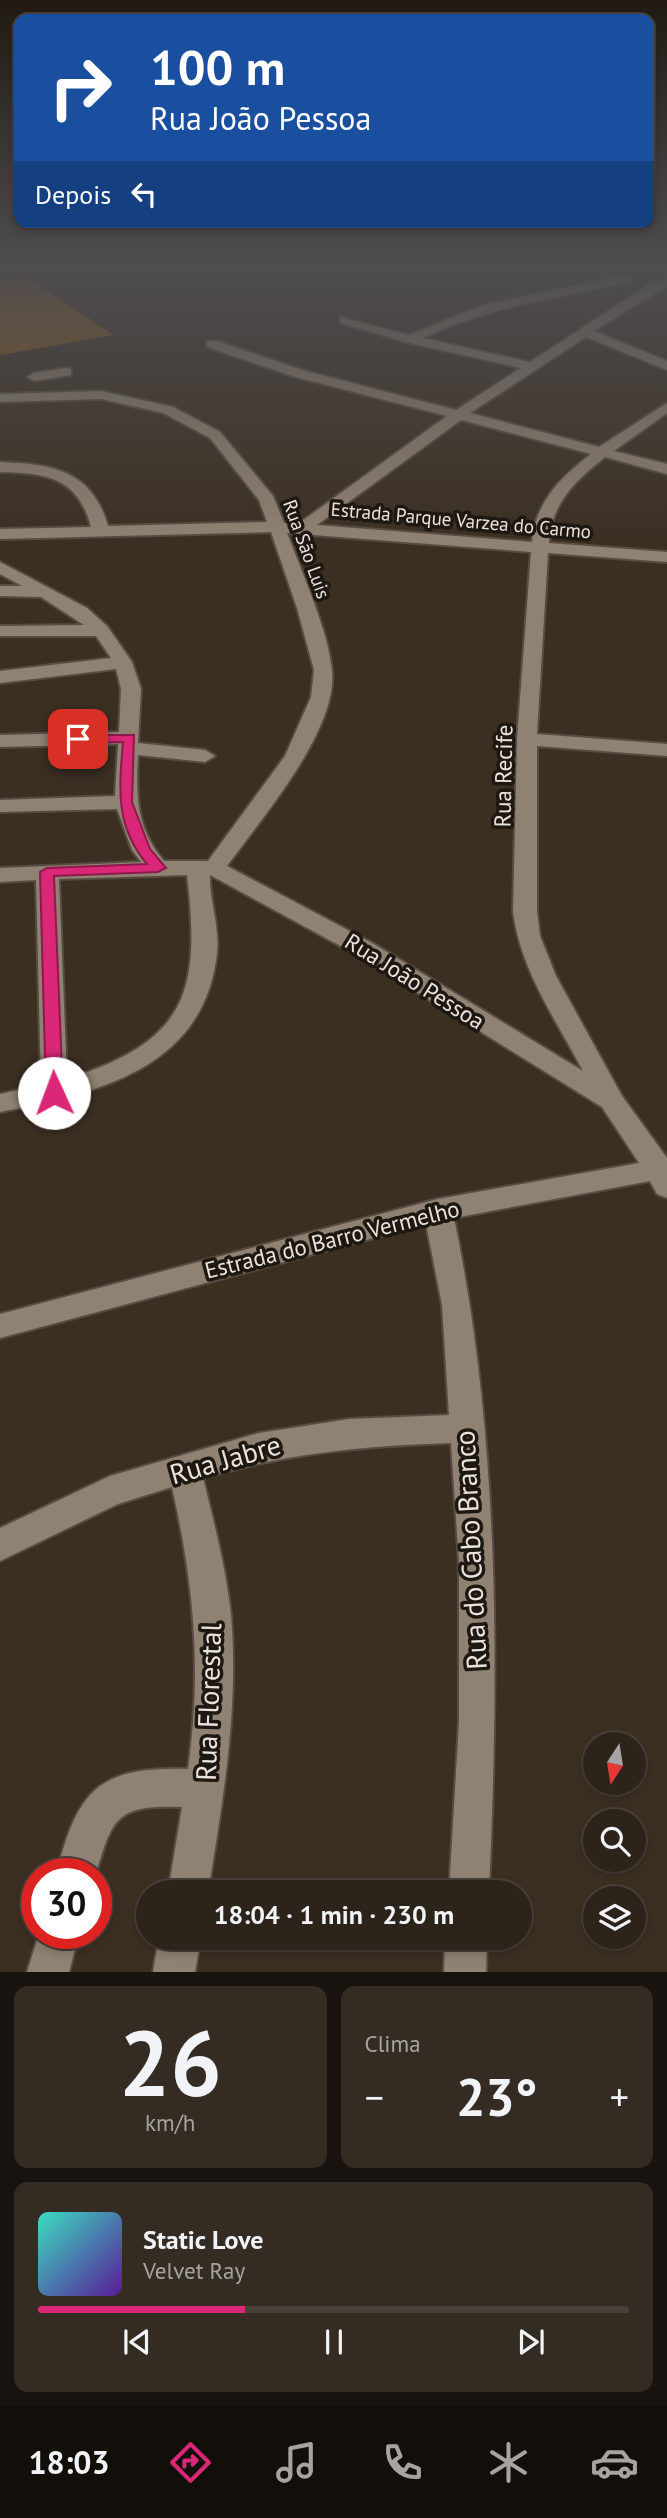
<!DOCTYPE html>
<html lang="pt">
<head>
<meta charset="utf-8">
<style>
  body { margin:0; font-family:"PT Sans",sans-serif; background:#342b23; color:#f1f3f6; height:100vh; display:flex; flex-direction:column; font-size:26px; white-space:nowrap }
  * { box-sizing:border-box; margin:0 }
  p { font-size:23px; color:#a6a4a2 }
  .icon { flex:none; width:38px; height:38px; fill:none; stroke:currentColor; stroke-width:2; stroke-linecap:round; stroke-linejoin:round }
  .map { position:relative; height:1972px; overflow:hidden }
  .details { display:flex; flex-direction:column; gap:14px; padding:14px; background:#18130e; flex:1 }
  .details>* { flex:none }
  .guide { position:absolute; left:14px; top:14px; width:640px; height:214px; border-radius:14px; box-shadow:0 4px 10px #0003,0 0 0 2px #484039; background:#1a4fa0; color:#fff; overflow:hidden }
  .needle { width:46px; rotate:192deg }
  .tools { position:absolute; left:583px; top:1732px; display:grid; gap:14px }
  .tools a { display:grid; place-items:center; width:63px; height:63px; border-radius:50%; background:#2c231a; box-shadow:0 4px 10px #0003,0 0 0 2px #484039; font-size:35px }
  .speed { position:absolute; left:21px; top:1858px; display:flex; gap:14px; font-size:35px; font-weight:700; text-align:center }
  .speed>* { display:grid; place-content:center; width:91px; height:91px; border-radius:50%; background:#2c231a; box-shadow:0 4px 10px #0003,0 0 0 2px #484039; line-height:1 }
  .speed .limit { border:10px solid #d22; background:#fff; color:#111 }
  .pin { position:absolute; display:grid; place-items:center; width:60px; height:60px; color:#fff; margin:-30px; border-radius:14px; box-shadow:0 4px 10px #0006 }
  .me { position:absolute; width:77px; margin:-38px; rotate:358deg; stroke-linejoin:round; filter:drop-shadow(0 0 5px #0008) }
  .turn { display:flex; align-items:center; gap:24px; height:147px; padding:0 21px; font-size:32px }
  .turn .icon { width:91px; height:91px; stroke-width:2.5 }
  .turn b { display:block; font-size:49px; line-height:60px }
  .then { display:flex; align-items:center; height:66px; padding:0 21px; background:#0003; gap:14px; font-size:26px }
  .big { font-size:52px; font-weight:700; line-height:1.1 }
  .details .widget { flex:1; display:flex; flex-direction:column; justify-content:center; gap:10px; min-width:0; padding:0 24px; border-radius:14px; background:#342b23 }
  .details .dial { align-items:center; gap:0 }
  .dial b { font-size:91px; line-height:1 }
  .song { display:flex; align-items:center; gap:21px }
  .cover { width:84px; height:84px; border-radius:10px; background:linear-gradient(135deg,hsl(170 70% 55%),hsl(270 70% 35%)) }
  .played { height:7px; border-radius:4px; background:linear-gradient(90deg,#db2777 35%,#484039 35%) }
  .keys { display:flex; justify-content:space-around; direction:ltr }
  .heat { display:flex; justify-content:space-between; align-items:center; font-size:38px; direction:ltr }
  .details .tiles { flex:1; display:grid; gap:14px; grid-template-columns:1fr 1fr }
  .widget:last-child { grid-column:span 2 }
  .trip { position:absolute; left:136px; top:1880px; width:396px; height:70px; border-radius:35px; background:#2c231a; box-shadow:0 4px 10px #0003,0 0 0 2px #484039; font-weight:700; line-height:70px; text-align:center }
  .tab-bar { display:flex; height:112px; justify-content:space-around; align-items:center; background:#120e0a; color:#a6a4a2 }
  .tab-bar .icon { width:49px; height:49px }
  .tab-bar .selected { color:#db2777 }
  .tab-bar b { font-size:32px; color:#f1f3f6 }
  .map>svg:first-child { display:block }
</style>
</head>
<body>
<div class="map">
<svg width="667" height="1972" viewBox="0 0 667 1972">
  <rect width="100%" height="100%" fill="#3b2f22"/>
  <!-- building -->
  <path fill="#89591a" d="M26,277L114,335L0,355V282Z"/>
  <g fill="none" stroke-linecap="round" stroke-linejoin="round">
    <defs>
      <path id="minor" d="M625,275L631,279L629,282C558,298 489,306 423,338L530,362L648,285L667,278V286L594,331L667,361V370L586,337L470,413L599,447L667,403V413L614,451L667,464V474L605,457C575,481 551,503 549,543L667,552V562L548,553L537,734L667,744V756L537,746V911L540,936L556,976L622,1096L667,1158V1198L657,1194L650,1181L454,1218C500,1439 499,1667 489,1892H449L459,1721V1563L451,1443C364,1446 287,1453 203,1478C214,1523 226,1568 231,1615C239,1708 223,1800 208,1892H168L182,1807C117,1805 113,1816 96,1874H56C78,1791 97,1766 188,1769C202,1669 194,1585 172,1487L118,1504L0,1561V1528L110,1476L259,1433L349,1419L449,1415L442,1305L426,1224L0,1338V1314L438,1199L639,1163L602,1107L357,955L210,875C209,899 220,927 217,953C204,1070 96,1093 0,1112V1094L41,1085L36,880L0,882V868L141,862L132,850L117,809L0,812V800L115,796L118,744L0,747V735L119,732L121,689L116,669L0,683V671L111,658L96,636H0V626L84,625L41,597L0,596V586H22L0,574V562L87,608L107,626L132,662L141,689L138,743L205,750L215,756L205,762L138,755C136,796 136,828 164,861H208L285,756L311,697L314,670L297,608L271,532L0,539V529L91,527C78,477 46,473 0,472V462C52,464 92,470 108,526L267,522L259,500L210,438L163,413L101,399L0,402V394L101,391L173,407L220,432L273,496L284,523L298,524L447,416L292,376L207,347V341H217L302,370L456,410L521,368L405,342L340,323V317L409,335L483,305ZM461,420L591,454C561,477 535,502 532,542L317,525ZM287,533L531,552L517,739L513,911C520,969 556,1020 583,1071L374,944L227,866C261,819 338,730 332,671C329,633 301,570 287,533ZM187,875C201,993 187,1041 67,1079L59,879Z
        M66,368L71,369V375L34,381L27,377L34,373Z
        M39,1934H79L69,1972H27Z
        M159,1937H201L195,1972H153Z
        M445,1937H487L486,1972H444Z"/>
    </defs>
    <!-- minor casing -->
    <use href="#minor" stroke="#564c41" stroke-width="4"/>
    <!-- minor -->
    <use href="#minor" fill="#908272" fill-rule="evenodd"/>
  </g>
  <!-- sky -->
  <linearGradient id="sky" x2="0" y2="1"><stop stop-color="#201a13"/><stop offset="0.49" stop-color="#4f4d4f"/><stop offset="1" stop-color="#4f4d4f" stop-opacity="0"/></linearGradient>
  <rect width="667" height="542" fill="url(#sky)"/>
  <!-- route -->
  <path fill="#db2777" stroke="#8e194d" stroke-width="2" d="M134,735L132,802L150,849L166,868L158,872L54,876L63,1093L54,1099L46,1093L40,872L47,868L147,864C115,826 119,789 123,742L78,743L71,739L78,735Z"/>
  <g text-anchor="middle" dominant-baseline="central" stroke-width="7" stroke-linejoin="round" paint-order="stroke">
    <!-- far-street labels -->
    <g font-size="19" fill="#ebe3db" stroke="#1e1812">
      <text transform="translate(461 520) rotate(5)">Estrada Parque Varzea do Carmo</text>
      <text transform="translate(307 549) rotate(70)">Rua São Luis</text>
    </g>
    <!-- street labels -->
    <g font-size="23" fill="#ebe3db" stroke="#1e1812">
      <text transform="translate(503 776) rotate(-89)">Rua Recife</text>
      <text transform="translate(415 981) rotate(32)">Rua João Pessoa</text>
      <text transform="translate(332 1239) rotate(-14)">Estrada do Barro Vermelho</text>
    </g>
    <!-- near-street labels -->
    <g font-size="28" fill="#ebe3db" stroke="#1e1812">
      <text transform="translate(225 1459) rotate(-16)">Rua Jabre</text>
      <text transform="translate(470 1550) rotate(-93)">Rua do Cabo Branco</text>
      <text transform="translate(208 1702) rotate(-88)">Rua Florestal</text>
    </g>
  </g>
</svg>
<div class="tools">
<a><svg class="needle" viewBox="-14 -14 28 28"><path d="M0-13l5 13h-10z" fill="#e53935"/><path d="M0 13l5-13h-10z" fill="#a6a4a2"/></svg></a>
<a><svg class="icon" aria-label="search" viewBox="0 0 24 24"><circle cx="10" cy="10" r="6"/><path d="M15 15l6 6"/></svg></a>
<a><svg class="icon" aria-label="layers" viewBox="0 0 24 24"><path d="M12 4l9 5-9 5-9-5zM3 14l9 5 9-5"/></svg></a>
</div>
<div class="speed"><div class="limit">30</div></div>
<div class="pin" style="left:78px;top:739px;background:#d93025"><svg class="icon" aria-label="arrive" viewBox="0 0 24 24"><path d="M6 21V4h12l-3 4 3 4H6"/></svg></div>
<svg class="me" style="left:54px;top:1093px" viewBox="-20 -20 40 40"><circle r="19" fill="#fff"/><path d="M0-13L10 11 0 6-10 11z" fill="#db2777"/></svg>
<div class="trip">18:04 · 1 min · 230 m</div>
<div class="guide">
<div class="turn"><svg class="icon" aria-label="right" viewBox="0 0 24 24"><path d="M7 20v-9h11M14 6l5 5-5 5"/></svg><div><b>100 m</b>Rua João Pessoa</div></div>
<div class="then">Depois<svg class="icon" aria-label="left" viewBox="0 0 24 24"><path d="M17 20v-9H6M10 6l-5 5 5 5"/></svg></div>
</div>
</div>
<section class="details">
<div class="tiles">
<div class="widget dial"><b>26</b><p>km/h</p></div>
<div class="widget"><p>Clima</p>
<div class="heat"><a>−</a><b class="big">23°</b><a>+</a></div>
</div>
<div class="widget">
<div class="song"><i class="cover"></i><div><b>Static Love</b><p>Velvet Ray</p></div></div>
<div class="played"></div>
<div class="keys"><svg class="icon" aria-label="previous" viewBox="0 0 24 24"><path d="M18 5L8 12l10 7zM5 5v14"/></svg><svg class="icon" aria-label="pause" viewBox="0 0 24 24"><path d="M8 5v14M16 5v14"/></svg><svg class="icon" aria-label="next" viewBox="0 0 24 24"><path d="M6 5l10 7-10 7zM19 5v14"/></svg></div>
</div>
</div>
</section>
<nav class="tab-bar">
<b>18:03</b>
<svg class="icon selected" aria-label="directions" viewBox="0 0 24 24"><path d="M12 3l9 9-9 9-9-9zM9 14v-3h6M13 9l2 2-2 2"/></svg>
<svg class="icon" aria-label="music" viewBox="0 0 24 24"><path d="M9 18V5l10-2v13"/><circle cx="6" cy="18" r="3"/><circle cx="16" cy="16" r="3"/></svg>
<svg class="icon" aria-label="phone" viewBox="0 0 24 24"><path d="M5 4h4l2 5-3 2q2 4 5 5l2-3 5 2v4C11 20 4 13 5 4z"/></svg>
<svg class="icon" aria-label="climate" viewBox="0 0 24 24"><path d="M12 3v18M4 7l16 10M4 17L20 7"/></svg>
<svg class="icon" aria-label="car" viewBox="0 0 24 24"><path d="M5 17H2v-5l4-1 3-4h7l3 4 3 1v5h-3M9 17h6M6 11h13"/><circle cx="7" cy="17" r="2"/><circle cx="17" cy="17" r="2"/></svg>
</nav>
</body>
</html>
